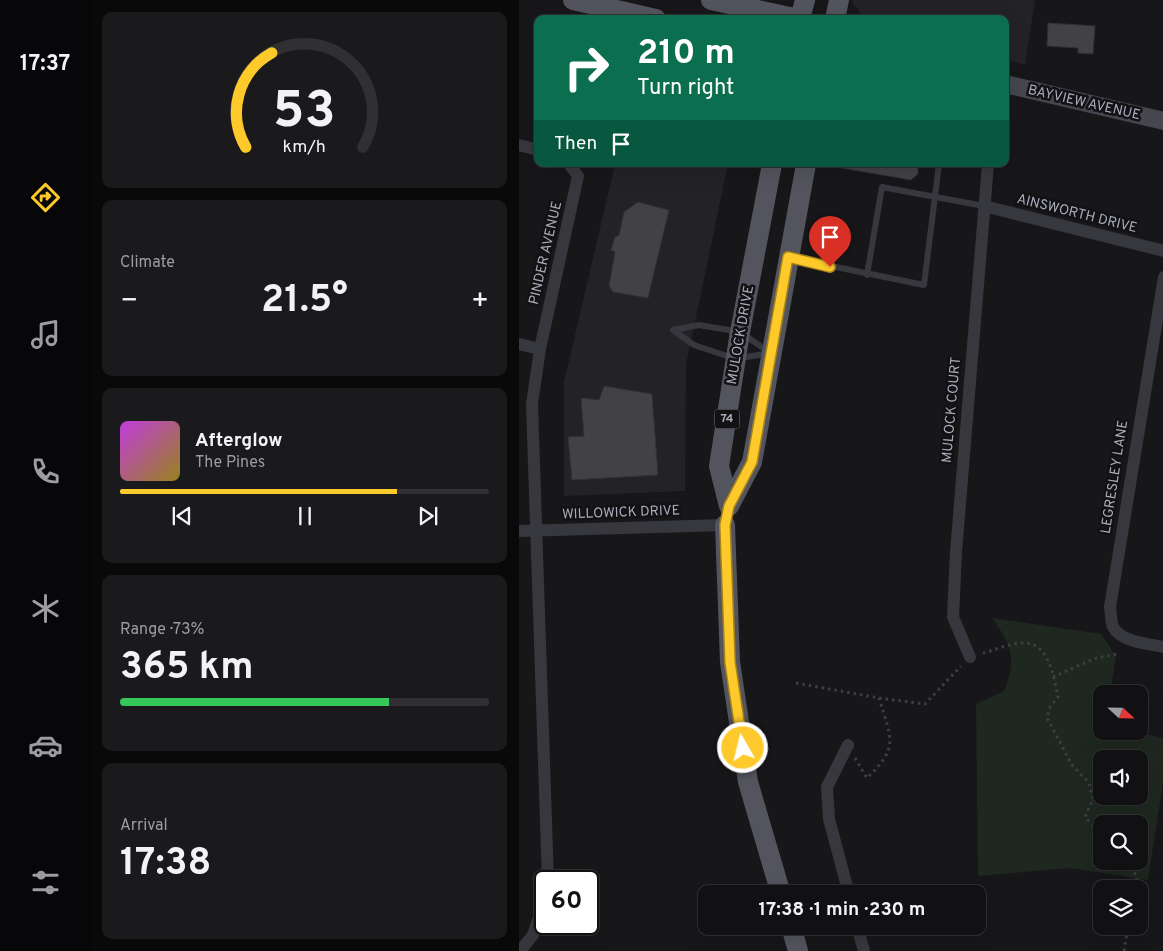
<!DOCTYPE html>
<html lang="en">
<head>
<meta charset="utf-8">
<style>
  body { margin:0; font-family:Overpass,sans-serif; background:#1a191c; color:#f1f3f6; height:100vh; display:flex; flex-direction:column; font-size:19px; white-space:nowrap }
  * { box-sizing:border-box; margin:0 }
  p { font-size:16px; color:#9c9da0 }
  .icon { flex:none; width:28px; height:28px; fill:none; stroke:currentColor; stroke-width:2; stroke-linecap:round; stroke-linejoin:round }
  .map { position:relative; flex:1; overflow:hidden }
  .drawer { display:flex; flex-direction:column; gap:12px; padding:12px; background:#09090a; width:429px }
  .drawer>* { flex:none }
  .top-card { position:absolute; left:15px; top:15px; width:475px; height:152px; border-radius:10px; box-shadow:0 5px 20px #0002,0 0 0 1px #303033; background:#0b6e4f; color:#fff; overflow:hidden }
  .needle { width:32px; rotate:112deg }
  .tools { position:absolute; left:574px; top:685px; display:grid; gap:10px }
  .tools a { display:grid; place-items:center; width:55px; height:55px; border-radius:10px; background:#111013; box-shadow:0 5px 20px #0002,0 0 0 1px #303033; font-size:25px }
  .speed { position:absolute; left:15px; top:870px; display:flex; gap:10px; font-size:25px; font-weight:700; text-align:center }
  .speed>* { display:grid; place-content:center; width:65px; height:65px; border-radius:50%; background:#111013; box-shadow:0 5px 20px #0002,0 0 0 1px #303033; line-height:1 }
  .speed .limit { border:2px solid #111; border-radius:8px; background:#fff; color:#111 }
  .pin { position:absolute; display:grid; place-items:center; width:42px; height:42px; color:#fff; margin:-51px -21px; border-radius:50% 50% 50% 0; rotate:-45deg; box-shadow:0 0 5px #0007 }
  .pin .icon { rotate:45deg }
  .me { position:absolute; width:55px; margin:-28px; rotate:352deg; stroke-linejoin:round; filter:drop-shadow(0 0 4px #0008) }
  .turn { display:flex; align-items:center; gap:18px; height:105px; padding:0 20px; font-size:22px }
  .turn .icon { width:65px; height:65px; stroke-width:2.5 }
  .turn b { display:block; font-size:35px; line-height:42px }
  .then { display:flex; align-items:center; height:48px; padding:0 20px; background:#0003; gap:10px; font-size:19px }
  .big { font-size:38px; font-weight:700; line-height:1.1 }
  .drawer .widget { flex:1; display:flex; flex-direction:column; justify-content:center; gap:8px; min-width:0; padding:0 18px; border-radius:10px; background:#1a191c }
  .drawer .dial { align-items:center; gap:0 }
  .dial svg { height:130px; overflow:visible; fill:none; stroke:#303033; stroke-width:7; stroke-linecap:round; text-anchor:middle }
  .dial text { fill:#f1f3f6; stroke:none }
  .song { display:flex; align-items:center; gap:15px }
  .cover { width:60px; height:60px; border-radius:8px; background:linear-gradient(135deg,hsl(290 70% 55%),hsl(50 70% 35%)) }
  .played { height:5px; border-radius:2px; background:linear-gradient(90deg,#fec92a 75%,#303033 75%) }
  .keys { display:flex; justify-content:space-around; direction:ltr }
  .heat { display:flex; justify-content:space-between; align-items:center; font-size:28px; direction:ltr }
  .charge { height:8px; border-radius:4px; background:linear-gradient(90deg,#34c759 73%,#303033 0) }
  .trip { position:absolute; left:179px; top:885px; width:288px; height:50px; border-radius:10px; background:#111013; box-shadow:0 5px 20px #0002,0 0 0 1px #303033; font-weight:700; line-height:50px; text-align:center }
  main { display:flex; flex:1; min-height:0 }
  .dock { display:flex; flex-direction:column; width:90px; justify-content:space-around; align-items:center; background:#070608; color:#9c9da0 }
  .dock .icon { width:35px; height:35px }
  .dock .active { color:#fec92a }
  .dock b { font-size:22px; color:#f1f3f6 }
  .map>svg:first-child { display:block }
</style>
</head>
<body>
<main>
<nav class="dock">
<b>17:37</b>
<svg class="icon active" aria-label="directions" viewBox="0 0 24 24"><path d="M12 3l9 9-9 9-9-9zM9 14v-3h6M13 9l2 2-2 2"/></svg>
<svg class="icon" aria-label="music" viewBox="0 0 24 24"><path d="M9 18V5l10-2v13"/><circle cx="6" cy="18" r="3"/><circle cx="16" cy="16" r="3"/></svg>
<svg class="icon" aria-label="phone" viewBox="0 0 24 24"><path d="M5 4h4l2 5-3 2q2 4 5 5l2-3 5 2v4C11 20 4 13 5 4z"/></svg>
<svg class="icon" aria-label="climate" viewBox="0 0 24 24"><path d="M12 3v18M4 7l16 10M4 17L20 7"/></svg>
<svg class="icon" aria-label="car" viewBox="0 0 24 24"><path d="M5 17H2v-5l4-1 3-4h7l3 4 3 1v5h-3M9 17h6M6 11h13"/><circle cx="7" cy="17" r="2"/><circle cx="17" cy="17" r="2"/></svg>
<svg class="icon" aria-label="filters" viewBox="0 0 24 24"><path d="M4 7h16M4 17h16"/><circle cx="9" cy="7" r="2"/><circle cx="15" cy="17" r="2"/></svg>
</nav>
<section class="drawer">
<div class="widget dial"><svg viewBox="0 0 100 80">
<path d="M14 69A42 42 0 1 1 86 69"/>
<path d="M14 69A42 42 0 0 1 30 11" stroke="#fec92a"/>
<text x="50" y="56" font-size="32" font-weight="700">53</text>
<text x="50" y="72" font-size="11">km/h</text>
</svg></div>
<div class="widget"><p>Climate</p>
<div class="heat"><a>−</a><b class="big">21.5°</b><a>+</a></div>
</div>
<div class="widget">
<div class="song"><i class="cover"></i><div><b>Afterglow</b><p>The Pines</p></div></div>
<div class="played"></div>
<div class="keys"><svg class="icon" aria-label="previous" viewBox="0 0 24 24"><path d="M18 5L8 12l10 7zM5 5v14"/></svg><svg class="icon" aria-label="pause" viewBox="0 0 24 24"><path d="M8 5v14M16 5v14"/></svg><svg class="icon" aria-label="next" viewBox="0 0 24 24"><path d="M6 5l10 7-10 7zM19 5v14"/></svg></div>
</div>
<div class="widget"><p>Range · 73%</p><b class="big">365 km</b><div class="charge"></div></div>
<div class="widget"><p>Arrival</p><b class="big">17:38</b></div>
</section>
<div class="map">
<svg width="645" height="951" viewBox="0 0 645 951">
  <rect width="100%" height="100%" fill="#171619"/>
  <!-- built -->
  <path fill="#232226" d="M334,0H516L506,65L486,60V19H347L333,3Z
    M96,164H209L167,365L166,491L45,496V382Z"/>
  <!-- green -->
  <path fill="#1e2720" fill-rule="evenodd" d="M473,618L582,634L597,656L591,694H582V731H613L644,738V783L629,880L550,868L459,876L457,704L485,691C498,659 493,646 473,618ZM582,759H620V796H582ZM582,824H620V861H582Z"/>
  <!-- building -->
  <path fill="#414146" stroke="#313035" d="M529,23L576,26L574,54L559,53V48L528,46Z
    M324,164H399V174L392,180L323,168Z
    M119,202L150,210L129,298L94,292L90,286L96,252L92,250L96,237L100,235L105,212Z
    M85,386L133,394L139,475L53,480L49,437L65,436L62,398L80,400Z"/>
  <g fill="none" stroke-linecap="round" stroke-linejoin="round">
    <!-- path -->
    <path stroke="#3d3f45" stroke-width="3" stroke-dasharray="2.5 4" stroke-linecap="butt" d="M464,653C476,650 494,642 506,643C531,644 535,679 539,697L531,707L528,718L553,765L570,783L574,799L566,817L582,834
      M534,677L577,658L599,654
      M277,683L360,698L406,704L442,666
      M336,758L348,778C381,746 372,739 360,698
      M609,861L618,877L616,889
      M605,951L609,926"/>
    <!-- service -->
    <path stroke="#37383e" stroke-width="6" d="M273,258L405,285L420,164
      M348,275L363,187L465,206
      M154,330L175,345L217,359L250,353
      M154,330L180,325L221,332L250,352"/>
    <!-- minor -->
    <path stroke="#37383e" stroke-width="12" d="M0,145L19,150
      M465,206L645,251
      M645,277L591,607C592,613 592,622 594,627C602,642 629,644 645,647
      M0,344L21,349
      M0,531L206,525
      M451,657L434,617L437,552L469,164
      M329,745L308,787L310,819L330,894
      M29,881L13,404L21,349L59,176L50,164
      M338,926L345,951
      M1,951L14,935L26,899"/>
    <!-- secondary -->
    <path stroke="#45464e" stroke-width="18" d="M486,84L645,121"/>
    <!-- primary -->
    <path stroke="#53545d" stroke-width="20" d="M54,0L137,19
      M192,0L280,19
      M281,19L286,0
      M316,19L320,0
      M210,506L233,462L287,164
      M210,506L200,466L221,332L253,164
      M206,525L211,662L229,782L262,894
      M272,926L279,951"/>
  </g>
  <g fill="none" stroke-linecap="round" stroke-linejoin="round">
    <defs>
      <path id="route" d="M224,748L211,662L206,525L210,506L233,462L269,257L311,267"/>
    </defs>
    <!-- route casing -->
    <use href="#route" stroke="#a5831b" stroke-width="12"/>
    <!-- route -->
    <use href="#route" stroke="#fec92a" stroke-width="9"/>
  </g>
  <g text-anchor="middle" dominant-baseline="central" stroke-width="5" stroke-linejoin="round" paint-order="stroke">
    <!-- shield labels -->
    <rect fill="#121114" stroke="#7b7e88" stroke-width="1" x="195.5" y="409.5" width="25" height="19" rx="4"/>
    <g font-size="12" font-weight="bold" fill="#a8acb9">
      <text x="208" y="419">74</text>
    </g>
    <!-- street labels -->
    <g font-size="14" fill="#a8acb9" stroke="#121114">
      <text transform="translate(565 103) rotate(13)">BAYVIEW AVENUE</text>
      <text transform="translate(558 214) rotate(14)">AINSWORTH DRIVE</text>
      <text transform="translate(27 253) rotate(-77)">PINDER AVENUE</text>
      <text transform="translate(222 335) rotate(-80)">MULOCK DRIVE</text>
      <text transform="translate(433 410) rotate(-85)">MULOCK COURT</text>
      <text transform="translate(596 477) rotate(-81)">LEGRESLEY LANE</text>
      <text transform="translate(102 513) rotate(-2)">WILLOWICK DRIVE</text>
    </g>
  </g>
</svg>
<div class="tools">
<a><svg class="needle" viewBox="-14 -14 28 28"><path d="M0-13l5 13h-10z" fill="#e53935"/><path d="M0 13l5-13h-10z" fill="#9c9da0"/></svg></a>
<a><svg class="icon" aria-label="sound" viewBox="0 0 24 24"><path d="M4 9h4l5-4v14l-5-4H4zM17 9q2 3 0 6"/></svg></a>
<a><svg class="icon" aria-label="search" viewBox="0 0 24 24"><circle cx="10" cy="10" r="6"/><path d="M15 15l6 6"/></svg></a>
<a><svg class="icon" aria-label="layers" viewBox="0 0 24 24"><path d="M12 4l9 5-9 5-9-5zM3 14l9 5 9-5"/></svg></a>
</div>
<div class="speed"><div class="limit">60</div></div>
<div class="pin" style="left:311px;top:267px;background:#d93025"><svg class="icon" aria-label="arrive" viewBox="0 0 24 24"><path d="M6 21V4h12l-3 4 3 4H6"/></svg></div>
<svg class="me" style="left:224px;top:748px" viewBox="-20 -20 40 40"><circle r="17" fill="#fec92a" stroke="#fff" stroke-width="3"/><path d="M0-11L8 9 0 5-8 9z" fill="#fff"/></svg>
<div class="trip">17:38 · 1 min · 230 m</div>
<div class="top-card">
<div class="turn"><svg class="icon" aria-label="right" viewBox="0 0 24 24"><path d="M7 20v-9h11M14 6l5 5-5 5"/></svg><div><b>210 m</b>Turn right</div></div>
<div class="then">Then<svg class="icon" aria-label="arrive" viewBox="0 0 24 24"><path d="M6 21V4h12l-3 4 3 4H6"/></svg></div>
</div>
</div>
</main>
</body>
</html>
